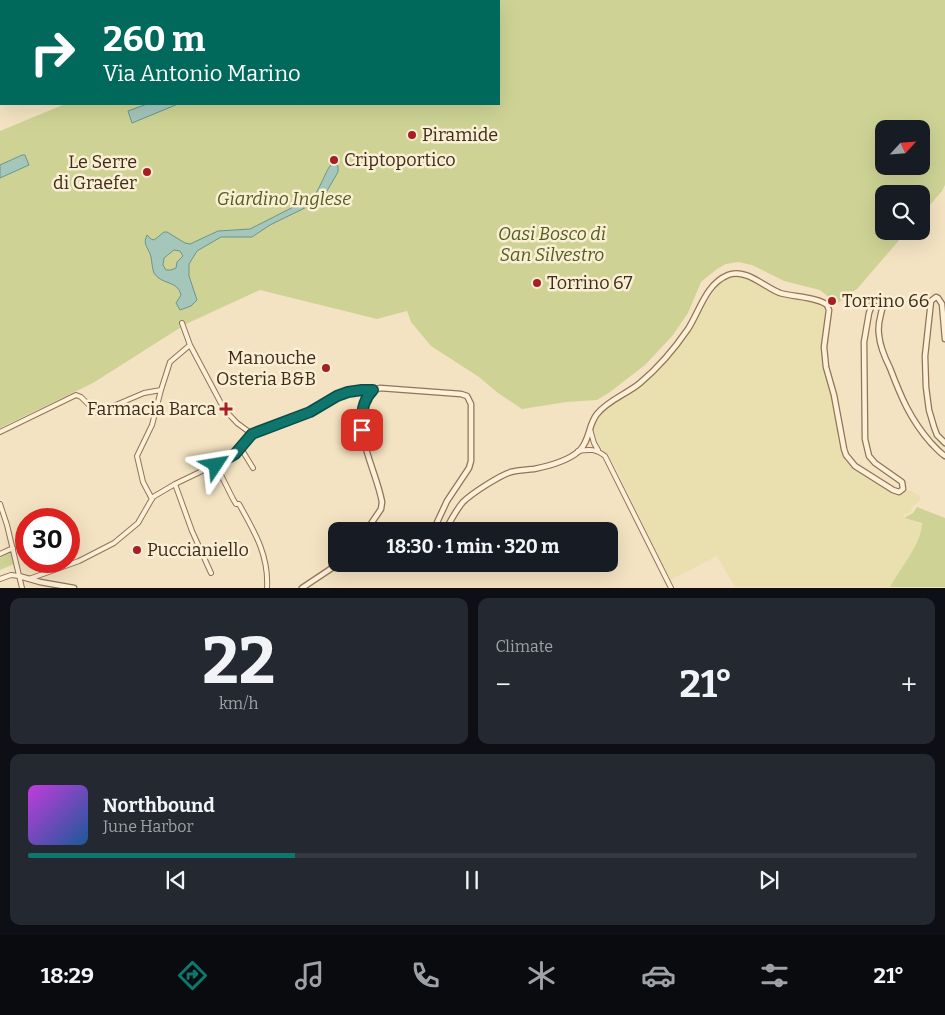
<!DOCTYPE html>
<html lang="en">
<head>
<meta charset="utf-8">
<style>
  body { margin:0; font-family:Bitter,serif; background:#242831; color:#f1f3f6; height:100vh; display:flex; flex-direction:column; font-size:19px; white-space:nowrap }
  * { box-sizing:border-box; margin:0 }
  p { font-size:16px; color:#9ea1a6 }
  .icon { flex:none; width:28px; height:28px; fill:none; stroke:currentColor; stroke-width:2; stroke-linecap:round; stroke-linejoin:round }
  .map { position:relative; height:588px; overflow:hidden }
  .panel { display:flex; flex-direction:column; gap:10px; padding:10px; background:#0d0f14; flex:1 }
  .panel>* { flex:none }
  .banner { position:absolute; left:0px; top:0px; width:500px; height:105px; box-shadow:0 5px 20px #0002; background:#00695c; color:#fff; overflow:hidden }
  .needle { width:32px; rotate:64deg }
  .buttons { position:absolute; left:875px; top:120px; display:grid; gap:10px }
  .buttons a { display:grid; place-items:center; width:55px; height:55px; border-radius:10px; background:#171b24; box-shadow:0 5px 20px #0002; font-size:25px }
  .speed { position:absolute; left:15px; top:508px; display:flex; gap:10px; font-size:25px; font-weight:700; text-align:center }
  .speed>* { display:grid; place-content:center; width:65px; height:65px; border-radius:50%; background:#171b24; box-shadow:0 5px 20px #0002; line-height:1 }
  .speed .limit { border:8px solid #d22; background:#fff; color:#111 }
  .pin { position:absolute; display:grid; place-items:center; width:42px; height:42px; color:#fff; margin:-21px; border-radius:10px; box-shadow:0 2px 8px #0006 }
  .me { position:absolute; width:55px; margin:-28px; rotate:57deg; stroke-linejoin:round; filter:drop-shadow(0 0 4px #0008) }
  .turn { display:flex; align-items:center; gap:18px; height:105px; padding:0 20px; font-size:22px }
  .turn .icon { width:65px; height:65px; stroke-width:2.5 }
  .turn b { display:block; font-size:35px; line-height:42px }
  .big { font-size:38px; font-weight:700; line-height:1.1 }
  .panel .widget { flex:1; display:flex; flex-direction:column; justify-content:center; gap:8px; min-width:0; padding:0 18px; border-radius:10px; background:#242831 }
  .panel .dial { align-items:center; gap:0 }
  .dial b { font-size:65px; line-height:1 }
  .song { display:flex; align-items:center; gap:15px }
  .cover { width:60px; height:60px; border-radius:8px; background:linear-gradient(135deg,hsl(290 70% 55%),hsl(210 70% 35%)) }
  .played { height:5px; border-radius:2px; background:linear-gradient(90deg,#0f766e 30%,#363941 30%) }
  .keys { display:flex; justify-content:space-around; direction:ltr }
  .heat { display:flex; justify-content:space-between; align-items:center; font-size:28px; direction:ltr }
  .panel .tiles { flex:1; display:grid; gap:10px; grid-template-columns:1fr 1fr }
  .widget:last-child { grid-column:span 2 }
  .trip { position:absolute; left:328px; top:522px; width:290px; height:50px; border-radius:10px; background:#171b24; box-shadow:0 5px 20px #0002; font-weight:700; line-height:50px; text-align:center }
  .tabs { display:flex; height:80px; justify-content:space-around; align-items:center; background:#090b0e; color:#9ea1a6 }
  .tabs .icon { width:35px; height:35px }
  .tabs .current { color:#0f766e }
  .tabs b { font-size:22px; color:#f1f3f6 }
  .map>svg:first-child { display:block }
</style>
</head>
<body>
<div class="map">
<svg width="945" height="588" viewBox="0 0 945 588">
  <rect width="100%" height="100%" fill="#f3e3c2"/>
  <!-- farmland -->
  <path fill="#eadfaf" d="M733,276L744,278L784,297L821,304L824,306L826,316L823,331L824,369L834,400L838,442L841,450L846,459L857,470L893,492L902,494L909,490L920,496V500L912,507L911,512L904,515V518L922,524V528L913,550L890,587H735L717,556L670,580L615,466L598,443L593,428L599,414L642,384L666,362L678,347L717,287L721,283Z"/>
  <!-- green -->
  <path fill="#ced395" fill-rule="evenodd" d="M286,0H945V185L942,191L921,215V194H884V231H907L858,288L835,305L831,299L820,290L784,281L752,265L738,262L726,264L717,269L701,282L688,313L673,335L661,348L645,365L610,392L597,400L566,402L522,409L498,393L479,377L431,346L411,322L407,311L377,319L260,290L186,324L93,383L0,428V131L65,104H499V1H285ZM884,129H921V166H884Z
    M917,507L945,518V587H890C900,568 921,545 922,523L904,518L913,513Z
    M11,552L14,564L0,570V558Z"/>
  <!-- water -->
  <path fill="#a5c6bb" stroke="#6a968a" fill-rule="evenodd" d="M147,104H178L132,123L128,111Z
    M22,155H25L29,165L0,178V165Z
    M333,163L338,166V172L324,196L317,202L270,225L252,237H221L197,251L189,264V276L197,300L191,306L180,310L176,303L181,295C178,280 161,285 154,273C152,268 152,262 151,257C149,248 142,245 147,235L151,239L154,240L164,232H167L185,243L190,244L218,231L250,229L313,197C321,188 327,166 333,163ZM174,250L180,251L183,256L177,262L176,268L171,270H166L163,265L164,258Z"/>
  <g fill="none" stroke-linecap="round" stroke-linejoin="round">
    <defs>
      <path id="minor" d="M24,0V1
        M60,1V0
        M182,323L190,345
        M590,429L594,443L598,450
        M0,432L76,395L81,397L97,413L144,393L161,390L170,362L190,345L224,409L237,423L252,434
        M578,451C590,449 596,449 605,456L671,588
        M239,452L242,450L253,468
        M216,465L233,499L236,504H239C254,531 269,555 267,588
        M175,484L192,531L211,573
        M152,499L143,482L137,456L152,425L161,390
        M0,504L7,525L22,588
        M0,554L13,548
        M0,579L11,575L19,576
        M29,579L79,561L114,543L138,523L153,497L175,484L231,457L252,434L310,412L337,396L348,392L361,390H373"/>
      <path id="tertiary" d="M945,339L942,304L938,298L936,297L931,301L925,356L926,387L929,410L934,427L937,435L945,443
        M366,531L381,509L382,502C376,469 354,437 365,404C368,395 371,391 380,388L461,394L467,396L471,404V461L469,468L447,501L433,531
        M445,531C450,522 456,510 463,502C471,494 500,475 511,472C518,470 526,470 534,469C549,466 568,461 579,451C590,441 588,425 597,414C608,400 627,394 640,383C658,368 675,348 688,329C700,310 706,284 728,275C746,268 764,287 780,293C793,297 818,297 827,305L829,310L824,347L826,367L834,395L844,449L846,455L855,466L893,490L899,492L903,489L902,482L875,463L869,456L865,439L864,342L869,313L873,302L876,300L882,302L883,305C881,316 877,323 879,335C880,347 885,358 890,368C901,397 910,419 931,443C936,448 939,452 945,456
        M19,576L40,582L74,588
        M302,588L338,564"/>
    </defs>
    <!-- minor casing -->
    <use href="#minor" stroke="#907457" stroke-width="6"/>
    <!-- tertiary casing -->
    <use href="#tertiary" stroke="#907457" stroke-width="7"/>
    <!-- minor -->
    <use href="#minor" stroke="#fdf0d7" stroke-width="4"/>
    <!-- tertiary -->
    <use href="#tertiary" stroke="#fdf0d7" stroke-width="4.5"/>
  </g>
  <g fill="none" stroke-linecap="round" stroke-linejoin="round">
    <defs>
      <path id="route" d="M216,465L235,454L252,434L310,412L337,396L348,392L362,390H373C362,400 361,417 362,430"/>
    </defs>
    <!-- route casing -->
    <use href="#route" stroke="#0a4d48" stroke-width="12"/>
    <!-- route -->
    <use href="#route" stroke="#0f766e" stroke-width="9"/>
  </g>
  <!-- markers -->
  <g fill="#a71f24" stroke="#faeed3" stroke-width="2">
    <circle cx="412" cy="135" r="5"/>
    <circle cx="334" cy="160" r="5"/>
    <circle cx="147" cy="172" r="5"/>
    <circle cx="537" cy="283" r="5"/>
    <circle cx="832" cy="301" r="5"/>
    <circle cx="326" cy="368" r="5"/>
    <path d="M223.5 401.5h5v5h5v5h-5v5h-5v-5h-5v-5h5z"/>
    <circle cx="137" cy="550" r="5"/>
  </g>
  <g text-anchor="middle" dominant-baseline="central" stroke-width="5" stroke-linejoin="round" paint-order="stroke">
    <!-- poi labels -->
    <g font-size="18" fill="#3e2c1d" stroke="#faeed3" text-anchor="start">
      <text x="422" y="135">Piramide</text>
      <text x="344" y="160">Criptoportico</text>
      <text x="137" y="162" text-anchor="end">Le Serre<tspan x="137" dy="21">di Graefer</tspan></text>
      <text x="547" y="283">Torrino 67</text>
      <text x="842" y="301">Torrino 66</text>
      <text x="316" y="358" text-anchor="end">Manouche<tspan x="316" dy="21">Osteria B&amp;B</tspan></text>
      <text x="216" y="409" text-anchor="end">Farmacia Barca</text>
      <text x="147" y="550">Puccianiello</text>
    </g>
    <!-- park labels -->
    <g font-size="18" font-style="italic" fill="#505d21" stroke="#faeed3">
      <text x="284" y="199">Giardino Inglese</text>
      <text x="552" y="234">Oasi Bosco di<tspan x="552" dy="21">San Silvestro</tspan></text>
    </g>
  </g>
</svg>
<div class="buttons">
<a><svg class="needle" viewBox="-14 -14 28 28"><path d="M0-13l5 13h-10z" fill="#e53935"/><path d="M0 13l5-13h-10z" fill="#9ea1a6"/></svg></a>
<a><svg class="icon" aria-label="search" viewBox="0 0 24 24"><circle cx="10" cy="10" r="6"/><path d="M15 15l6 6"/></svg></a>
</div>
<div class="speed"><div class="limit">30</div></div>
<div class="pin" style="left:362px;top:430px;background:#d93025"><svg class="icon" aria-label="arrive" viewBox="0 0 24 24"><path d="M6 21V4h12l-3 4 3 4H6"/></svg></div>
<svg class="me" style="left:216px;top:465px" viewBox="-20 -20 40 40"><path d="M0-17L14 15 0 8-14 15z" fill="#0f766e" stroke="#fff" stroke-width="4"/></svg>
<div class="trip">18:30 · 1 min · 320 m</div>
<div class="banner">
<div class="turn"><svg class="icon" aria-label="right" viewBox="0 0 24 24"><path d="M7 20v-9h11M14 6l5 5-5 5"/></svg><div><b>260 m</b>Via Antonio Marino</div></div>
</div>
</div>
<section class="panel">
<div class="tiles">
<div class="widget dial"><b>22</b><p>km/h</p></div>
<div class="widget"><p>Climate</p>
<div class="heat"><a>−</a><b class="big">21°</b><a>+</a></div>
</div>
<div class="widget">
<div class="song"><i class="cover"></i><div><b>Northbound</b><p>June Harbor</p></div></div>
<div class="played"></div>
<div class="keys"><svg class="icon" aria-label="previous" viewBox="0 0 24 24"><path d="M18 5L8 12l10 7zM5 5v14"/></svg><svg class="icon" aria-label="pause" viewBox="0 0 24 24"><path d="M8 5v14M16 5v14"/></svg><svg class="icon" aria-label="next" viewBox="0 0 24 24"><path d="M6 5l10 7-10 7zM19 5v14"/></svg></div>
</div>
</div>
</section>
<nav class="tabs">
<b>18:29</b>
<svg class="icon current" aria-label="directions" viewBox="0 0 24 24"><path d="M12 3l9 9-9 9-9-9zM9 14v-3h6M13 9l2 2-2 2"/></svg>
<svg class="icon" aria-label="music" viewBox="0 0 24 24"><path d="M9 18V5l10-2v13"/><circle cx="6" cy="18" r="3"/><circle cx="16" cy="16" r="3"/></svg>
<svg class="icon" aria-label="phone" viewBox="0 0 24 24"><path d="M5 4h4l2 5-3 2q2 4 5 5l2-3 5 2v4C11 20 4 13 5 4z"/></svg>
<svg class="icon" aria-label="climate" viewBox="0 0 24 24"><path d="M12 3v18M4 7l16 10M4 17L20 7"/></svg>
<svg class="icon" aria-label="car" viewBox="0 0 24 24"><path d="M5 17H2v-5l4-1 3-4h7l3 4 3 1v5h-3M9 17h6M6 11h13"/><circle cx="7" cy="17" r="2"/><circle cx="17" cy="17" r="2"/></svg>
<svg class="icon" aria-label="filters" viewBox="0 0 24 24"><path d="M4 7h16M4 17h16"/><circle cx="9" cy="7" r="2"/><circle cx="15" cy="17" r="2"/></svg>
<b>21°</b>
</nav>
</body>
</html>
